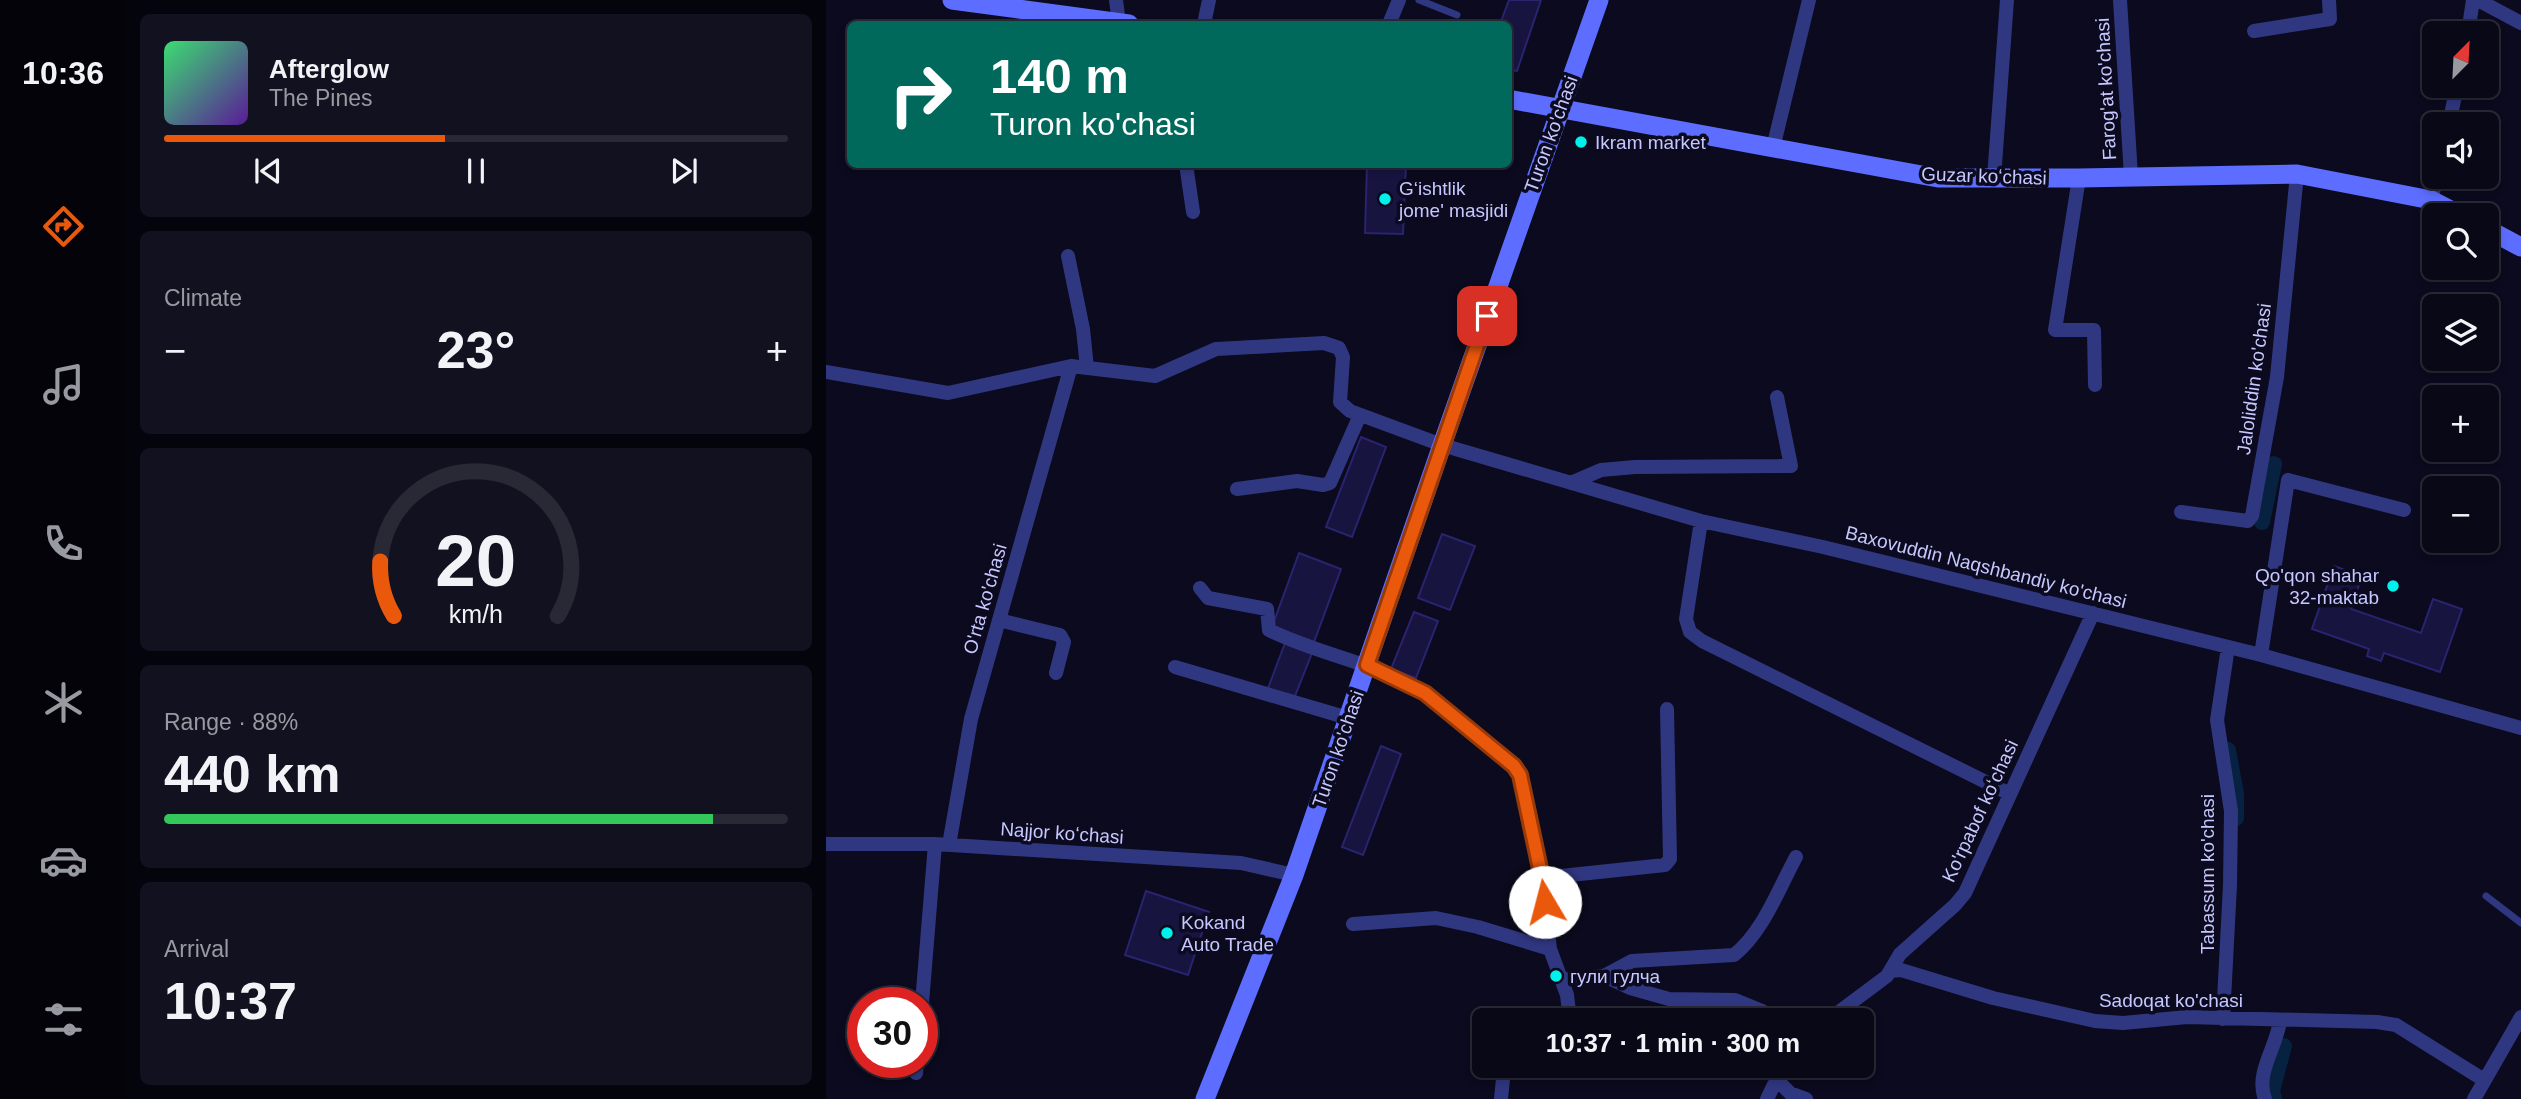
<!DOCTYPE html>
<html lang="en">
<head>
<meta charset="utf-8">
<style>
  body { margin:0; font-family:Helvetica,sans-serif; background:#11111f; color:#f1f3f6; height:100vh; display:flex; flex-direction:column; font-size:26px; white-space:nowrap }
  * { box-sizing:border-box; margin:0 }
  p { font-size:23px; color:#989aa1 }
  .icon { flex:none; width:38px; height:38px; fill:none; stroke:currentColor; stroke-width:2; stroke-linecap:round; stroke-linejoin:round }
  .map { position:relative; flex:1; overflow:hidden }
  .sheet { display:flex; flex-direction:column; gap:14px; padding:14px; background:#04040c; width:700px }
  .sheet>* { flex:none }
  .banner { position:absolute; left:21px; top:21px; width:665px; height:147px; border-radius:10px; box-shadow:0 4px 10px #0003,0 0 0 2px #292935; background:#00695c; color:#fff; overflow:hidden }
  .needle { width:46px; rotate:24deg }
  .fabs { position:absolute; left:1596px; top:21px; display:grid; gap:14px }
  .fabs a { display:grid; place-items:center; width:77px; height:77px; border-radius:10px; background:#080816; box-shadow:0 4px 10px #0003,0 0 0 2px #292935; font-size:35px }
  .speed { position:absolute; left:21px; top:987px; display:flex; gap:14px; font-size:35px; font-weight:700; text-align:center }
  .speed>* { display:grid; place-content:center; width:91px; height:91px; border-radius:50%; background:#080816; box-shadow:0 4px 10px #0003,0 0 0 2px #292935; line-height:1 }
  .speed .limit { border:10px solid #d22; background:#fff; color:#111 }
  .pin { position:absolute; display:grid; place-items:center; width:60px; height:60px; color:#fff; margin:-30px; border-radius:14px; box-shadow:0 4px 10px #0006 }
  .me { position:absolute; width:77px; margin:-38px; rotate:352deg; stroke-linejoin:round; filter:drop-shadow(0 0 5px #0008) }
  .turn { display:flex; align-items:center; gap:24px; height:147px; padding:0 28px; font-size:32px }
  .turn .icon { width:91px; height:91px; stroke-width:2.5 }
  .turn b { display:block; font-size:49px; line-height:60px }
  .big { font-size:52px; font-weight:700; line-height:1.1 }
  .sheet .card { flex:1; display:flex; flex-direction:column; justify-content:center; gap:10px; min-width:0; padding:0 24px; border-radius:10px; background:#11111f }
  .sheet .dial { align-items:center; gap:0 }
  .dial svg { height:182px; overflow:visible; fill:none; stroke:#292935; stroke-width:7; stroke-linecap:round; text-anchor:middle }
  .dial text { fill:#f1f3f6; stroke:none }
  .song { display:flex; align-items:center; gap:21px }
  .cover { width:84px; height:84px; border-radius:10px; background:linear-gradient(135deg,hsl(140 70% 55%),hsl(270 70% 35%)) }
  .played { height:7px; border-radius:4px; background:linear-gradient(90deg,#ea580c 45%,#292935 45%) }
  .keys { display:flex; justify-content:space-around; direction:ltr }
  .heat { display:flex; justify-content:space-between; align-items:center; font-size:38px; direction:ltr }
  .charge { height:10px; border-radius:5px; background:linear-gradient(90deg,#34c759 88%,#292935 0) }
  .trip { position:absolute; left:646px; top:1008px; width:402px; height:70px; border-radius:10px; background:#080816; box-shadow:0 4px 10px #0003,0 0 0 2px #292935; font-weight:700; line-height:70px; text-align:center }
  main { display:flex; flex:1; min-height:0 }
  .dock { display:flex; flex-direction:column; width:126px; justify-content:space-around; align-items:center; background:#030309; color:#989aa1 }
  .dock .icon { width:49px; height:49px }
  .dock .active { color:#ea580c }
  .dock b { font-size:32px; color:#f1f3f6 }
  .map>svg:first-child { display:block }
</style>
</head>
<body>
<main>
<nav class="dock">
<b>10:36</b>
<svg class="icon active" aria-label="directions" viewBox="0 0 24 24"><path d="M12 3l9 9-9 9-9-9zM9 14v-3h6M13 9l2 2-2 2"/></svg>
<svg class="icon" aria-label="music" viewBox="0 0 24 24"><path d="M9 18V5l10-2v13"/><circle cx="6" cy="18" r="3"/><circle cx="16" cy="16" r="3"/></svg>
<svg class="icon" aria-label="phone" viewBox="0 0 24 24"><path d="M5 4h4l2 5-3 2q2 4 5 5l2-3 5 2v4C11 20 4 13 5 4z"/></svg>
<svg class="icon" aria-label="climate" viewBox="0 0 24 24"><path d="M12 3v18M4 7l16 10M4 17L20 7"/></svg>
<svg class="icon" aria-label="car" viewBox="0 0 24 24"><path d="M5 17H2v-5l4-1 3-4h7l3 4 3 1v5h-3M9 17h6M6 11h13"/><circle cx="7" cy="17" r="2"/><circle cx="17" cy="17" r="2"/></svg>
<svg class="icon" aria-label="filters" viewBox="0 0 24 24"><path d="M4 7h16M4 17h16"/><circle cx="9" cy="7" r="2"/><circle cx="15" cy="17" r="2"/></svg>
</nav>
<section class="sheet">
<div class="card">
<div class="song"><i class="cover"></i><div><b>Afterglow</b><p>The Pines</p></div></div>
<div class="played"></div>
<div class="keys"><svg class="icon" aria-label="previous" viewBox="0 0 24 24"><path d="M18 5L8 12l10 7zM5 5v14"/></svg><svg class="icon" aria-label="pause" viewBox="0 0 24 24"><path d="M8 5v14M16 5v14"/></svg><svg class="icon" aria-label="next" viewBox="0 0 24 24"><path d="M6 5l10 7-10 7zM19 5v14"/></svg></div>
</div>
<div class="card"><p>Climate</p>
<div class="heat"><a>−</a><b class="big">23°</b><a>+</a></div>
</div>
<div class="card dial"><svg viewBox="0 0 100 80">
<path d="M14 69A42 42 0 1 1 86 69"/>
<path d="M14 69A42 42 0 0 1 8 45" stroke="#ea580c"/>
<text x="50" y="56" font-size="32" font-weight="700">20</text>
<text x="50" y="72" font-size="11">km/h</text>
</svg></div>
<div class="card"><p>Range · 88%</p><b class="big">440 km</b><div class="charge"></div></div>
<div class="card"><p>Arrival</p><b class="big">10:37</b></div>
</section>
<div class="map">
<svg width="1695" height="1099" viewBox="0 0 1695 1099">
  <rect width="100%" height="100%" fill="#0b0a1e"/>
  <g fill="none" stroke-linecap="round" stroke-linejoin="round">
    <!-- canal -->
    <path stroke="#062240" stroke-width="16" d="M1436,522L1448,464
      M1402,750L1410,793V818
      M1448,1099L1446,1091L1458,1046"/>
  </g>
  <!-- building -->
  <path fill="#171440" stroke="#29246f" stroke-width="2" d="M683,0H715L691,71L682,69V24H674Z
    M541,164H580L577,234L539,233Z
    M535,437L560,447L526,537L500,527Z
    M616,534L649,546L624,610L592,598Z
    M473,553L515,569L488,642L446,627Z
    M1508,566L1536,576L1525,609L1595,633L1607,599L1636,609L1614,672L1558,653L1555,661L1541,656L1543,649L1486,629Z
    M588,612L612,621L590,678L565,669Z
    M459,643L486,653L467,701L441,691Z
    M555,746L575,754L537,855L516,847Z
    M320,891L383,912L362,975L299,955Z"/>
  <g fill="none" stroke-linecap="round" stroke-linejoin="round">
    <!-- lane -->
    <path stroke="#303781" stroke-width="7" d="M593,0L631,15
      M1660,896L1695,923"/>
    <!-- street -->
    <path stroke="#303781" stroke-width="14" d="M290,0L293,23
      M1294,0L1305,176
      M1652,0L1695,23
      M378,24L383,0
      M563,24L573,0
      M1428,31L1504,19L1503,0
      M1642,33L1647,0
      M1623,124L1631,86
      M947,148L983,0
      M360,164L367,212
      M1168,178L1181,0
      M1253,178L1229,330H1268L1269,385
      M1605,200L1611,177
      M242,256L257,329L261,368
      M0,372L122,393L245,366L329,376L390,349L498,343L513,348L517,357L514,402L524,411L616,445L875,521L997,547L1435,655L1695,728
      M745,483L775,470L809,467L965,466L951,397
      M411,489L471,481L497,485L504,483L534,415
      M1355,512L1422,521L1426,516L1451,377L1471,174
      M875,521L860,619L864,632L876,641L1184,794
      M374,588L382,598L441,609L443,630C493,655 549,662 599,693L688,766L694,775L716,878L724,949L741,995L744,1020
      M173,620L234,635L238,642L230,673
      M1435,655L1462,480L1578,510
      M349,667L522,718
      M0,844H109L415,863L468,875
      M123,845L145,719L245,366
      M716,878L839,865L844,859L841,709
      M527,924L610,918L652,927L724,949
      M1064,971L1075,970L1167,998L1269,1021L1297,1023L1361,1017L1551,1022L1570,1025L1658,1080
      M778,976L806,961L908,955C937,932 952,890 970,857
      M735,980L778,976L804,988L843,999L909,1000L936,1011L946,1020
      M96,1003L109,844
      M1397,1019L1404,885L1405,811L1391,720L1402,647
      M1002,1020L1061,976L1074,954L1129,905L1139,893L1267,613
      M90,1073L91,1062
      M949,1078L964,1093L980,1099
      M675,1099L678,1069L739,1066
      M941,1099L957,1066
      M1439,1099C1429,1073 1450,1049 1454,1021
      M1648,1099L1695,1017"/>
    <!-- secondary -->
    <path stroke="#5d6dff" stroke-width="19" d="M126,0L303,24
      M682,99L1112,178H1253L1471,174L1605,200L1634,215
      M1661,229L1695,247
      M379,1099L468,875L616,445L773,0"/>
  </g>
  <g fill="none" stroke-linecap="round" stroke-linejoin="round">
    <defs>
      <path id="route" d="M661,316L541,665L599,693L688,766L694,775L716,878L719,902"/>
    </defs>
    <!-- route casing -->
    <use href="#route" stroke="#983908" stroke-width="18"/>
    <!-- route -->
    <use href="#route" stroke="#ea580c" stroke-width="12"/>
  </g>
  <!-- markers -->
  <g fill="#00f1eb" stroke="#0b0a1e" stroke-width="2.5">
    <circle cx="755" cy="142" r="7"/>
    <circle cx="559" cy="199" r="7"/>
    <circle cx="1567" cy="586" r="7"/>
    <circle cx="341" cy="933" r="7"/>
    <circle cx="730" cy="976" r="7"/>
  </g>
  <g text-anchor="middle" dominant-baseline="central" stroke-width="7" stroke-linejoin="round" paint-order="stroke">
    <!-- street labels -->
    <g font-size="19" fill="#c6c7ff" stroke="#0b0a1e">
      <text transform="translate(1280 89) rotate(-93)">Farog'at ko'chasi</text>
      <text transform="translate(725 134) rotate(-70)">Turon ko'chasi</text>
      <text transform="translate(1158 176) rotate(2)">Guzar koʻchasi</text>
      <text transform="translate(1428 379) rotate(-82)">Jaloliddin ko'chasi</text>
      <text transform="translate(1160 567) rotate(14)">Baxovuddin Naqshbandiy ko'chasi</text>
      <text transform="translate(159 599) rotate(-74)">O'rta ko'chasi</text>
      <text transform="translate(512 749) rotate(-71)">Turon ko'chasi</text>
      <text transform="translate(1154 811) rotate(-65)">Ko'rpabof koʻchasi</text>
      <text transform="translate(236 833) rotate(4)">Najjor koʻchasi</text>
      <text transform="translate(1381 874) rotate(-90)">Tabassum ko'chasi</text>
      <text x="1345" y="1000">Sadoqat ko'chasi</text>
    </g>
    <!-- poi labels -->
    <g font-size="19" fill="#c6c7ff" stroke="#0b0a1e" text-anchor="start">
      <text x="769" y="142">Ikram market</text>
      <text x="573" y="188">Gʻishtlik<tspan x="573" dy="22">jome' masjidi</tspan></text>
      <text x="1553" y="575" text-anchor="end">Qo'qon shahar<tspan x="1553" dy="22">32-maktab</tspan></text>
      <text x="355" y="922">Kokand<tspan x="355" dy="22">Auto Trade</tspan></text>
      <text x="744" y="976">гули гулча</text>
    </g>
  </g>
</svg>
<div class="fabs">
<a><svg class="needle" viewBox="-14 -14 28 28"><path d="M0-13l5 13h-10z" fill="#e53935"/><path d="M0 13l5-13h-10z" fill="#989aa1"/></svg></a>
<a><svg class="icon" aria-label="sound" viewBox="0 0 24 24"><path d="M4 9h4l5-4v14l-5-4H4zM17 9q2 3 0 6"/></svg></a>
<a><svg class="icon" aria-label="search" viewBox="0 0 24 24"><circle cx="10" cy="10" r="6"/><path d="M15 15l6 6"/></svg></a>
<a><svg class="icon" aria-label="layers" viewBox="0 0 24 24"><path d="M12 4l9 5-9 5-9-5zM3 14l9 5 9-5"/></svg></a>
<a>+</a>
<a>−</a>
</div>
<div class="speed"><div class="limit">30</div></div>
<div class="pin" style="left:661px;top:316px;background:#d93025"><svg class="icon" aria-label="arrive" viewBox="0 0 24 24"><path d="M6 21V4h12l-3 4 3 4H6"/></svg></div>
<svg class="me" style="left:719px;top:902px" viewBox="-20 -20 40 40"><circle r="19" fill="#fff"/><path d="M0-13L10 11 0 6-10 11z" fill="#ea580c"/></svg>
<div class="trip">10:37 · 1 min · 300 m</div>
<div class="banner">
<div class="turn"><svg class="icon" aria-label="right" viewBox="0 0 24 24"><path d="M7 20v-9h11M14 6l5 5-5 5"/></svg><div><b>140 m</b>Turon ko'chasi</div></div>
</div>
</div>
</main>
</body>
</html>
